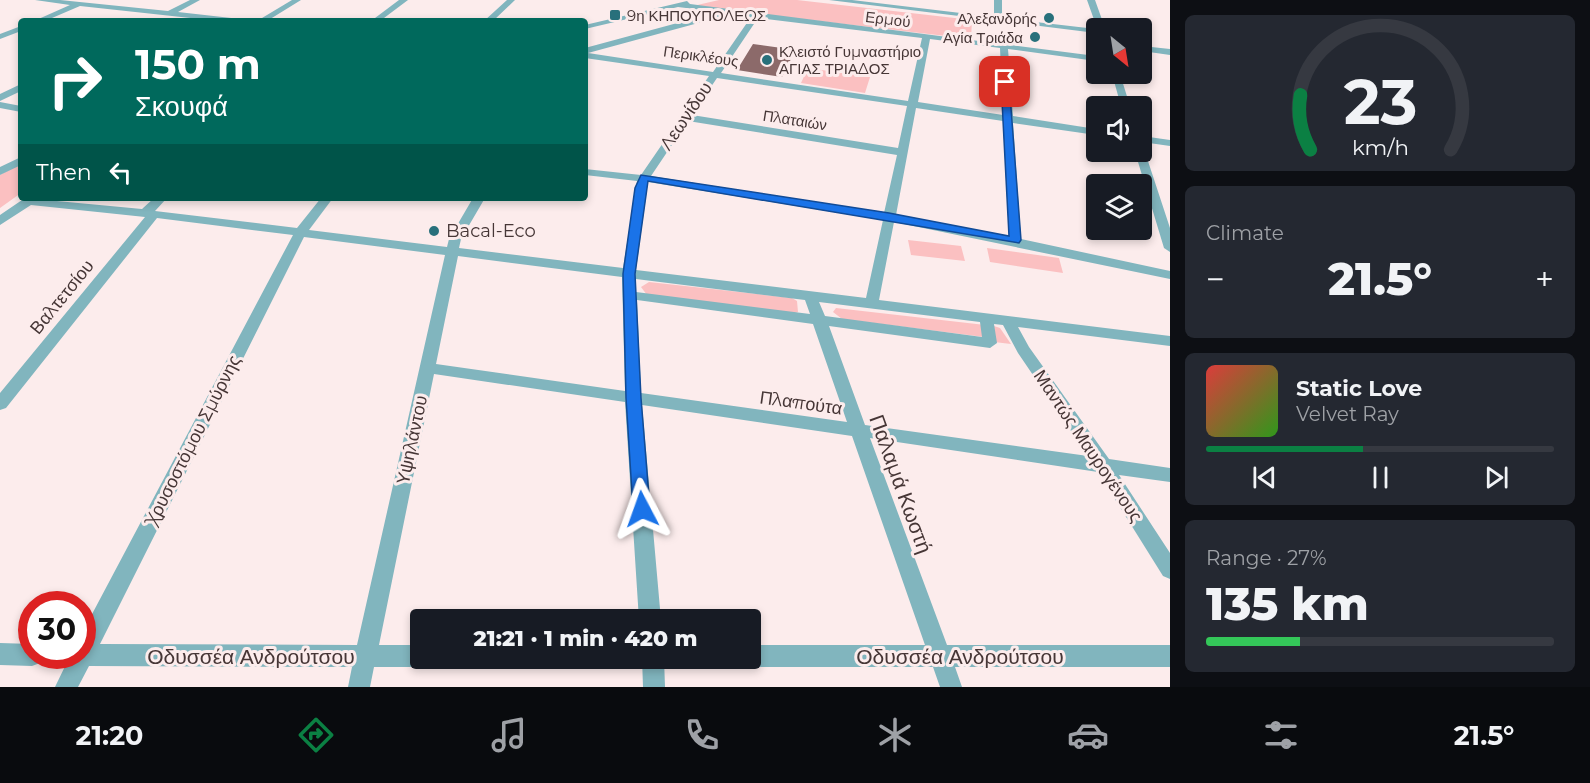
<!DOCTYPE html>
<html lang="en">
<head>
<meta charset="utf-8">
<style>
  body { margin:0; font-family:Montserrat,sans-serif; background:#242831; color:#f1f3f6; height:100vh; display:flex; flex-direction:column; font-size:22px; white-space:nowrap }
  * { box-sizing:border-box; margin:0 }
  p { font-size:20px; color:#9ea1a6 }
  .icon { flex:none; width:33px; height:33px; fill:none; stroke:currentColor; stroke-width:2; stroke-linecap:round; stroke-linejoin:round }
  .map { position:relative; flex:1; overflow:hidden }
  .details { display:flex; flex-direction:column; gap:15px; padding:15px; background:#0d0f14; width:420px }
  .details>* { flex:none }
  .hud { position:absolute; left:18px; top:18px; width:570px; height:183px; border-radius:6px; box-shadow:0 3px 9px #0003; background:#00695c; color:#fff; overflow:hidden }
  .needle { width:39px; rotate:150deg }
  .buttons { position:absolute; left:1086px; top:18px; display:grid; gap:12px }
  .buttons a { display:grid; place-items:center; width:66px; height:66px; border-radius:6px; background:#171b24; box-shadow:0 3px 9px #0003; font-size:30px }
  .speed { position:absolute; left:18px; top:591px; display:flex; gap:12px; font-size:30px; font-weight:700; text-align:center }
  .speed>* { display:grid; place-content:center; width:78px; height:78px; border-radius:50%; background:#171b24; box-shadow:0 3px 9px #0003; line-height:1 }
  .speed .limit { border:9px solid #d22; background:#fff; color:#111 }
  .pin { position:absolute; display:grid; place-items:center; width:51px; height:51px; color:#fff; margin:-26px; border-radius:12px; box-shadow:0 3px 9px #0006 }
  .me { position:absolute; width:66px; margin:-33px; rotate:356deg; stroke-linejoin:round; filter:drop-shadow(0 0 4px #0008) }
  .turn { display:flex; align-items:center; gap:21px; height:126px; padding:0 18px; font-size:27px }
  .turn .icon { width:78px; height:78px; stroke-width:2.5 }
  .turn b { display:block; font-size:42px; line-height:51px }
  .then { display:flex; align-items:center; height:57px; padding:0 18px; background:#0003; gap:12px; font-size:22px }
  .big { font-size:45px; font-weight:800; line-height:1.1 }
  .details .card { flex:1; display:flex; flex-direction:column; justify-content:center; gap:9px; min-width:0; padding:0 21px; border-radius:9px; background:#242831 }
  .details .dial { align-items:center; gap:0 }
  .dial svg { height:156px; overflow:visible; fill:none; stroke:#363941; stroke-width:7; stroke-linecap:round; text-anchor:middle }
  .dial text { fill:#f1f3f6; stroke:none }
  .song { display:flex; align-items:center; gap:18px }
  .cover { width:72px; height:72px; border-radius:9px; background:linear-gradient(135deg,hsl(0 70% 55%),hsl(110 70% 35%)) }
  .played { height:6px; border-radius:3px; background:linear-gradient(90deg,#0b8043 45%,#363941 45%) }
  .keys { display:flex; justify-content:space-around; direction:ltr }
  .heat { display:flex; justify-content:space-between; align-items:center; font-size:33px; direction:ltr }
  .charge { height:9px; border-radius:4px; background:linear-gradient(90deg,#34c759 27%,#363941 0) }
  .trip { position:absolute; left:410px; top:609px; width:351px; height:60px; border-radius:6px; background:#171b24; box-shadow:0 3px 9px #0003; font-weight:800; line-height:60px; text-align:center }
  .dock { display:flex; height:96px; justify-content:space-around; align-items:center; background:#090b0e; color:#9ea1a6 }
  .dock .icon { width:42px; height:42px }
  .dock .on { color:#0b8043 }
  .dock b { font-size:27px; color:#f1f3f6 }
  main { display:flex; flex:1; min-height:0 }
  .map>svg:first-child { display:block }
</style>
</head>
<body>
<main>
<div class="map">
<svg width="1170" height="687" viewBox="0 0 1170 687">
  <rect width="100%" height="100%" fill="#fcecec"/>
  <!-- green -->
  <path fill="#fbc0c1" d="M719,0H797L972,20L971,39L693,6Z
    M808,68L870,77L865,93L801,83Z
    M21,163V193L0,208V175Z
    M908,240L961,246L965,261L911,255Z
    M987,248L1059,258L1063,273L990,262Z
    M649,282L792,298L797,301L798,312L795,313L647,295L641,287Z
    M836,308L994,326L1000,328L1011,344L994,342L992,338L842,319L833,312Z"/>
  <!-- building -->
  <path fill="#8c6a6a" d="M753,44L789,49L785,58L791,59L782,77L737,70Z"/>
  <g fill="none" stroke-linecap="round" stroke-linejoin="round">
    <!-- minor -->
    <path fill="#81b5be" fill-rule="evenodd" d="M35,0H60L168,11L190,0H200L178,12L240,19L244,21H218L80,6L45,21H34L70,5Z
      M292,0H301L267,21H257Z
      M399,0H408L380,21H371Z
      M507,0H515L493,21H484Z
      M829,0H852L994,17V0H1002V18L1096,29V33Z
      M1087,0H1095L1105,28H1097Z
      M687,1L690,4L1096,56V61L1008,49L1013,116L1096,129V135L1013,123L1021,239L1170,271V279L894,222L879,300L1170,336V346L1018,327L1029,347L1109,459L1170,468V482L1119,475L1170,553V579L1163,576L1098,472L870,438L947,645H1170V667H955L962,687H940L933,667H750L742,664L740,658H750V645H925L852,436L642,405L661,620H639L625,402L434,374L379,645H420V658H430L428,664L420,667H374L370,687H348L352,667L89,666L78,687H55L70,656H82V633L293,235L157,218L6,408L0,410V393L145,217L31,205L0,225V215L25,198L142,209L154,198H167L155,211L297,228L321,198H333L309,230L447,247L449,239L473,198H485L461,239L459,248L623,268L637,181L585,175V169L641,175L709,76L585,58V48L718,12L678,7L585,29V25ZM724,13L751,17L713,72L588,53L724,16ZM758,18L922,38L908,101L721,73ZM930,39L1000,48L1003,115L918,102ZM717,78L907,106L898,148L692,115ZM916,108L1003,121L1009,237L896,215ZM688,121L897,155L884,213L651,176ZM648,182L883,220L866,298L636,270ZM304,237L445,255L357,645L100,644ZM458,256L622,277L625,391L436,364ZM636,279L805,300L810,314L636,292ZM637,300L813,324L847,422L641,393ZM819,302L980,322L982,337L825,316ZM994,324L1003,325L1018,353L1088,456L865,425L829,326L990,348L997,343Z
      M21,26V31L0,39V34Z
      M1142,46L1170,49V55L1142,51Z
      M1112,74H1120L1130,106H1121Z
      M21,84V91L0,101V94Z
      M0,102L21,106V112L0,108Z
      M1142,136L1170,140V146L1142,142Z
      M1142,149L1145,152L1170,228V252L1164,248L1135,152H1142Z
      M21,157V165L0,175V167Z
      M0,643L32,644V656H43L40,663L32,666L0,665Z
      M642,658H664L665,687H643Z"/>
  </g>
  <!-- route -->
  <path fill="#1a73e8" stroke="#114b97" stroke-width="1.5" d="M1005,80L1009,82L1021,240L1019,243L648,181L635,274L641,398L650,509L648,514L642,516L636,514L633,509L626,398L623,274L635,188L641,175L889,213L1009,236L1001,82Z"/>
  <!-- markers -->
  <g fill="#28707b" stroke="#fcecec" stroke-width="2">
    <rect x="609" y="9" width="12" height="12" rx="3"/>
    <circle cx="1049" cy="18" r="6"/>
    <circle cx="1035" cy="37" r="6"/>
    <circle cx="767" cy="60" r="6"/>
    <circle cx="434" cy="231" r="6"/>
  </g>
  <g text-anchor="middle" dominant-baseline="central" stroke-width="6" stroke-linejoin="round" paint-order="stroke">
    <!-- far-poi labels -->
    <g font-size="15" fill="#463636" stroke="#fcecec" text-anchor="start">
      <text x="627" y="15">9η ΚΗΠΟΥΠΟΛΕΩΣ</text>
      <text x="1037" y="18" text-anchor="end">Αλεξανδρής</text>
      <text x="1023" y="37" text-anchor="end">Αγία Τριάδα</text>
      <text x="779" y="51">Κλειστό Γυμναστήριο<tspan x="779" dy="17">ΑΓΙΑΣ ΤΡΙΑΔΟΣ</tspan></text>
    </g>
    <!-- far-street labels -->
    <g font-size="15" fill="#463636" stroke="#fcecec">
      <text transform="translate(888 19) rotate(7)">Ερμού</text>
      <text transform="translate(701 56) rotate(8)">Περικλέους</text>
      <text transform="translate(795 120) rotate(9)">Πλαταιών</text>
    </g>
    <!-- street labels -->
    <g font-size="18" fill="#463636" stroke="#fcecec">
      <text transform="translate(686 116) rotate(-56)">Λεωνίδου</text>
      <text transform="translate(62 297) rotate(-51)">Βαλτετσίου</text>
      <text transform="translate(801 403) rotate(8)">Πλαπούτα</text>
      <text transform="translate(193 440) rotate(-63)">Χρυσοστόμου Σμύρνης</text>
      <text transform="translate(412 440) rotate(-78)">Υψηλάντου</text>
      <text transform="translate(1088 446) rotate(56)">Μαντώς Μαυρογένους</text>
    </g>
    <!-- poi labels -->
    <g font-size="18" fill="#463636" stroke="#fcecec" text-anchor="start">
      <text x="446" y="231">Bacal-Eco</text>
    </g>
    <!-- near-street labels -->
    <g font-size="21" fill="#463636" stroke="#fcecec">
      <text transform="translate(901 484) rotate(70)">Παλαμά Κωστή</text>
      <text x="251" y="656">Οδυσσέα Ανδρούτσου</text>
      <text x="960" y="656">Οδυσσέα Ανδρούτσου</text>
    </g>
  </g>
</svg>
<div class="buttons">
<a><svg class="needle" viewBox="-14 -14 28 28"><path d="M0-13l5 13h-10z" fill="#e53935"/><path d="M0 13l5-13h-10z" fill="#9ea1a6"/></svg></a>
<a><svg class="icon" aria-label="sound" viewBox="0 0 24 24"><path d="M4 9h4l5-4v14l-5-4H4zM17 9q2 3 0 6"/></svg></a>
<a><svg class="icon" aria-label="layers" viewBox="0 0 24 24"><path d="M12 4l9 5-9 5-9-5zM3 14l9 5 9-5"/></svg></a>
</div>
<div class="speed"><div class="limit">30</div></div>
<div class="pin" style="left:1005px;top:82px;background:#d93025"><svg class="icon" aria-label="arrive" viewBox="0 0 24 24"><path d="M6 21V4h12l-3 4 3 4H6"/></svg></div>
<svg class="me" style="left:642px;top:509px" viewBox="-20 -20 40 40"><path d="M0-17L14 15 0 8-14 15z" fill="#1a73e8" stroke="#fff" stroke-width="4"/></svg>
<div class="trip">21:21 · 1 min · 420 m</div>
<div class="hud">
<div class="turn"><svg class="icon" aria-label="right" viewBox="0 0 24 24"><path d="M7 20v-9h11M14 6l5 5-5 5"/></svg><div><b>150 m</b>Σκουφά</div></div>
<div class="then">Then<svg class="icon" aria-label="left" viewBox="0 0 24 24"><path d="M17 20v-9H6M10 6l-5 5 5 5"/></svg></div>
</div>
</div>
<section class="details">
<div class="card dial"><svg viewBox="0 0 100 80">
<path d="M14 69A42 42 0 1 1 86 69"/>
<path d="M14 69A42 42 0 0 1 9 41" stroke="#0b8043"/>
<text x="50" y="56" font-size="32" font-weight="700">23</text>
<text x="50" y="72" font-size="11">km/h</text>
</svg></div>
<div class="card"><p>Climate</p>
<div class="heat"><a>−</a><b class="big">21.5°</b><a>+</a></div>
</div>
<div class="card">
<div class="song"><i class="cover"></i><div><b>Static Love</b><p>Velvet Ray</p></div></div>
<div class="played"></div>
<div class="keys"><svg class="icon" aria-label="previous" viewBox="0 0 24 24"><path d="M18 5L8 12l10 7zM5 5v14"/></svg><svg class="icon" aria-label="pause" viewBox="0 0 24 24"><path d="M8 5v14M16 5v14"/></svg><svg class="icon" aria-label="next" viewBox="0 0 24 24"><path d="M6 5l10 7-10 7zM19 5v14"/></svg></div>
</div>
<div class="card"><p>Range · 27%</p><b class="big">135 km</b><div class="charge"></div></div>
</section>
</main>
<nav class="dock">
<b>21:20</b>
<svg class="icon on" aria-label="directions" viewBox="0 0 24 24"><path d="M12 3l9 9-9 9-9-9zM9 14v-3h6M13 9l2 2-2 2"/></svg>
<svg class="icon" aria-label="music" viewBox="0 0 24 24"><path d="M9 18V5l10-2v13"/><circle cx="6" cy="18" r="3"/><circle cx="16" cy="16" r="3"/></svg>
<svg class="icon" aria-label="phone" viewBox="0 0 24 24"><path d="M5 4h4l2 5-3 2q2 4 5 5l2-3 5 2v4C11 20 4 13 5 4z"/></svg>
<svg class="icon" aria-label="climate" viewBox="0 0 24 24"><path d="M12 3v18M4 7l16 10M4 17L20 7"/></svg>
<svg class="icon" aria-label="car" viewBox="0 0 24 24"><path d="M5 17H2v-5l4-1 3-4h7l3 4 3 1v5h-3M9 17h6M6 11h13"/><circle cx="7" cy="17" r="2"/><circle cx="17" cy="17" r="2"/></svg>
<svg class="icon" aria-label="filters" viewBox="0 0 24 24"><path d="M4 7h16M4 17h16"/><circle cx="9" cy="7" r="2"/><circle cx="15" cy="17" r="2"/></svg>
<b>21.5°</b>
</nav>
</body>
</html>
